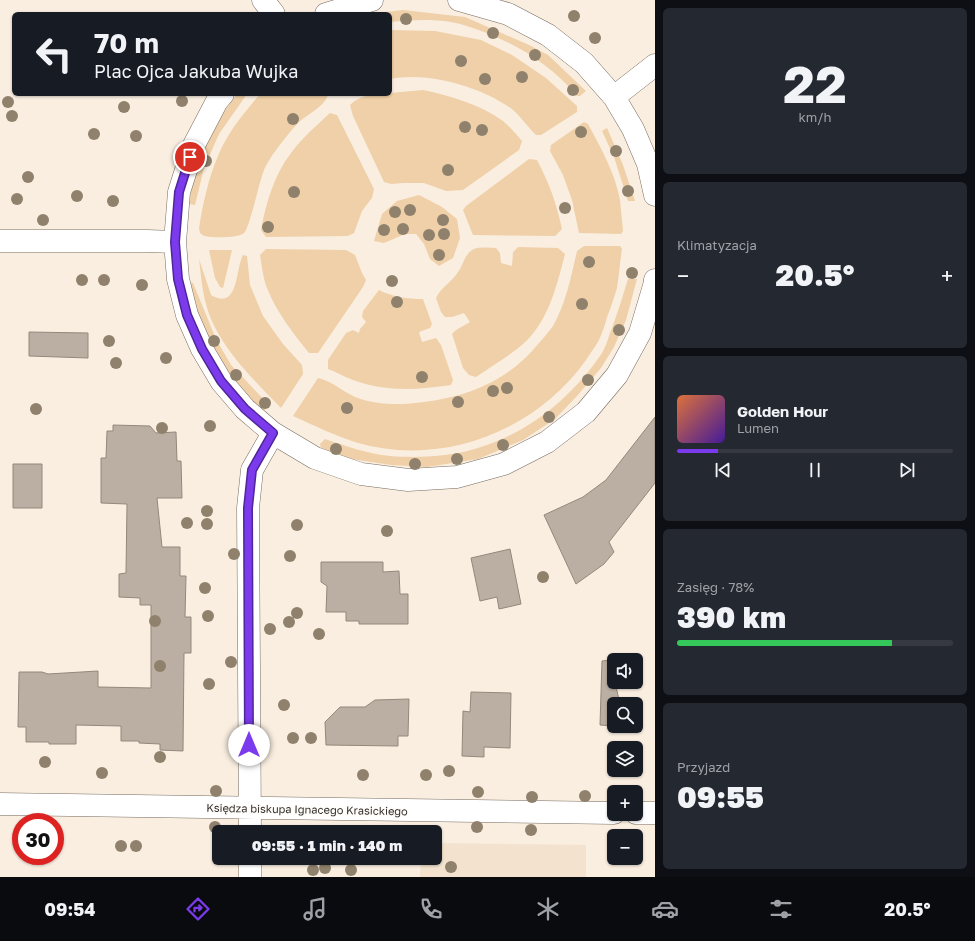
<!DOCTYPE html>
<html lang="pl">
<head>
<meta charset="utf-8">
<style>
  body { margin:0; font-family:"Golos Text",sans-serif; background:#242831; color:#f1f3f6; height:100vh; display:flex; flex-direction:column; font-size:15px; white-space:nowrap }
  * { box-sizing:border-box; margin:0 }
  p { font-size:13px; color:#9ea1a6 }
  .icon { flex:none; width:22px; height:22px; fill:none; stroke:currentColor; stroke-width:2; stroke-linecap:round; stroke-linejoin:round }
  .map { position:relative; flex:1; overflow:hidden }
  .drawer { display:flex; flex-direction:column; gap:8px; padding:8px; background:#0d0f14; width:320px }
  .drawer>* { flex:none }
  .hud { position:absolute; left:12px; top:12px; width:380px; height:84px; border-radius:6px; box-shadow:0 1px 3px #0004; background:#171b24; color:#f1f3f6; overflow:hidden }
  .fabs { position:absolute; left:607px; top:653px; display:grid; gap:8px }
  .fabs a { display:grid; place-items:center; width:36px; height:36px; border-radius:6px; background:#171b24; box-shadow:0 1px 3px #0004; font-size:20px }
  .speed { position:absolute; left:12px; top:813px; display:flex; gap:8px; font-size:20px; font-weight:700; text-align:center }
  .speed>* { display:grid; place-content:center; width:52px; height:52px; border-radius:50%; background:#171b24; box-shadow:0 1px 3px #0004; line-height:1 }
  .speed .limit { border:6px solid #d22; background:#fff; color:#111 }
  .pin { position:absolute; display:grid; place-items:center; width:34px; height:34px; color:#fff; margin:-17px; border:2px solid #fff; border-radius:50%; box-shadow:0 1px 4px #0007 }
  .me { position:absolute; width:44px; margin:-22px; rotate:0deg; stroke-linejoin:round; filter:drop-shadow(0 0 3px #0008) }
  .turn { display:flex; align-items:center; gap:14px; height:84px; padding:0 16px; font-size:18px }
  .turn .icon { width:52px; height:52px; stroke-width:2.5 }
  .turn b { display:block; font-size:28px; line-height:34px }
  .big { font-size:30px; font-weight:800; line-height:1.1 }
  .drawer .tile { flex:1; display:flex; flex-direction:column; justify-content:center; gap:6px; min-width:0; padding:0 14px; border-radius:6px; background:#242831 }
  .drawer .dial { align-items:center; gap:0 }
  .dial b { font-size:52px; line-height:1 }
  .song { display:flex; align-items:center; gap:12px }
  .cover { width:48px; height:48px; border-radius:6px; background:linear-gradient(135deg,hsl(20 70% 55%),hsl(260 70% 35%)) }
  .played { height:4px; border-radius:2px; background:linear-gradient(90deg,#7c3aed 15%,#363941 15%) }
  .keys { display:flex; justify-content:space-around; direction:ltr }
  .heat { display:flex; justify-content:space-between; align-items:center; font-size:22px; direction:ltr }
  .charge { height:6px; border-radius:3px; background:linear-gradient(90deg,#34c759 78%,#363941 0) }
  .trip { position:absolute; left:212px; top:825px; width:230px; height:40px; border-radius:6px; background:#171b24; box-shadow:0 1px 3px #0004; font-weight:800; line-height:40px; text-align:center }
  .dock { display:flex; height:64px; justify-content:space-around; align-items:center; background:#090b0e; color:#9ea1a6 }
  .dock .icon { width:28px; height:28px }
  .dock .selected { color:#7c3aed }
  .dock b { font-size:18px; color:#f1f3f6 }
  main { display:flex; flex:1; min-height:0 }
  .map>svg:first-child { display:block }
</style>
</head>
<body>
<main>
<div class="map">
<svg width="655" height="877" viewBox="0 0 655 877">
  <rect width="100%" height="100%" fill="#f9eee0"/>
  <!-- built -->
  <path fill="#f2e2ce" d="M435,843L586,845V877H420L421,858H435Z"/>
  <!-- green -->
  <path fill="#efd0a8" d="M403,10L465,17L529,45L548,55L586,91L580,96H577C552,66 520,46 484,32C473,28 462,24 451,22C431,19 410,20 390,22V14H368Z
    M390,30L435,31L481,40L512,55L546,78L577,106V112L541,135H536C528,127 521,117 513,110C484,87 426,71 390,79Z
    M423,90C451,96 479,104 503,121C510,127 516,134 522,141L519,150L463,190L446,191L424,183H403L391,184L384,182L353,116L350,105C361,94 375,94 390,94V93Z
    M237,94H247L219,134L204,168L195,205L189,204C193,181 199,154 211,133C218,119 228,107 237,94Z
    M260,94H328C327,105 306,115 298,123C288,134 270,156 264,170C259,182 250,227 244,233C239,238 212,238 205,236C203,236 202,234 200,233L199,228C203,204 208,179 218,156C227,133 244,113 260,94Z
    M330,113L337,115L374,189L372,198L362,211L354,233L348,236L266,237L261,230C266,203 274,175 291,153C302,138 316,126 330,113Z
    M584,122L588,124C601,148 615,173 620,200C621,210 622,221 623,231L621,234L579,233L572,200L563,175L550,151L551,145Z
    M607,128L623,165L635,201H628L614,157L602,131Z
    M529,159L537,160C550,185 556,202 562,229L555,236L473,235L463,210L466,206Z
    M419,195L442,207L457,219L460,238L453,258L439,266L430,259L424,244L416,234H405L384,243L374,241L382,214L397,201Z
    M584,246H620L622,249C620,262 619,275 617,288C614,298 611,307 607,317C605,325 602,334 598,342C594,348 590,354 586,360C536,431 442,467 358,443C336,436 315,426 293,416L318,378C332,381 342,391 355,397C362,400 371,402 379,403C393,405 410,404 424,402C471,396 509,380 539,343C544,337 549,332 553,326C566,303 571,277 577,251Z
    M518,247L558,248L565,254C556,289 547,327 517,349C504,359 490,367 476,377L469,375L463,368L452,334L456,330L470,322L464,313L452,317H445L441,312L436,298C441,287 452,282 458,272C463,266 464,256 471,251C476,246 489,248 496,248L500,253L501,263L512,266L513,252Z
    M266,249L346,250L355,255L362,273L366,280L363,287L318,353H309C293,333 277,313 267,288C263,278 262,266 260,255Z
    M209,250H232L223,288L220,287L215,278Z
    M243,255L247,256L250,285L263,316L283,344L302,365L303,374L281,408C253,379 216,344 206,304C202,290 201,274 199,259L211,295C239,311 235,270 243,255Z
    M628,279H637L626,320L614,347L601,368L576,397L555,419L523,440L478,459L427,467L391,465L345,458L321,448L320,444L325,439C346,446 368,454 390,456C415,458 446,457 471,450C525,436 571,399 602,353C605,348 607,342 609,336C616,318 622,299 628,279Z
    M189,282L193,283L216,339L231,365L268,404L266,409L261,412L203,344Z
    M379,290C393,297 407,299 423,299L432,324L430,328L419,332L422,342L436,338L441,345L453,380L451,385C417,390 386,392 353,380C345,377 336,372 328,369V360L346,333L353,330L359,333L360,329L366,322L362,317L363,311Z"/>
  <!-- building -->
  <path fill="#baafa2" stroke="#93887c" d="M29,332L88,333V358L29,356Z
    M655,417V483L609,542L614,552L604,564L576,584L544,515L583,497L606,480Z
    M113,425L150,426L156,433L176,432L177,461H181L182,498H157L162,547H180V576H186L185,617H191V653H184L183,751L160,750V744L139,743V741H121V726L76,725V744H49V742H26V727H18L19,672H42L48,674L98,671V687L151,688V605H140V598L119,597V574L126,573L127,504L101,503V458H106L107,431H113Z
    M13,464H42V508H13Z
    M510,549L521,604L499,609L497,597L480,601L471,558Z
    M321,562H383V572L399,571L400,594H408V624H359V621H346V612H326L327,586L321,582Z
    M610,660L620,704H614V726H625L626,727L600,725L602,661Z
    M471,692L511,693L510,748L484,747V757L462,756L463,711L470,712Z
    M409,699L408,736H398V746L326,745L325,722L340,707H365L375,700Z"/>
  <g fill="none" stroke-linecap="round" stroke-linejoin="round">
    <defs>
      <path id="street" d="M263,0L274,14
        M459,0L508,14L548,35L584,63L614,97L633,129L648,164L655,195
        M326,14L372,0
        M223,94L217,101L194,145L179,192L175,242L178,279L187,315L202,349L221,381L245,409L273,433L315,458L361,474L408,480L457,477L504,464L547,442L586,412L617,375L640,333L654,286L655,280
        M614,97L655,65
        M0,241H147L175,242
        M0,804L614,813
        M636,813H655
        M250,832L248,508L252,470L273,433
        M250,877V858"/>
    </defs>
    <!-- street casing -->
    <use href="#street" stroke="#766c60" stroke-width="23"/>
    <!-- street -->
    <use href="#street" stroke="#fff" stroke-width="22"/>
  </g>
  <!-- trees -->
  <g fill="#8f816c">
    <circle cx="574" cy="16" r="6"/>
    <circle cx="406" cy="19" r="6"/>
    <circle cx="493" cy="33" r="6"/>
    <circle cx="595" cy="38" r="6"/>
    <circle cx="535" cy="55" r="6"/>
    <circle cx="461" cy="61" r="6"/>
    <circle cx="522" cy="77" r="6"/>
    <circle cx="485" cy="79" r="6"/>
    <circle cx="573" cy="90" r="6"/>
    <circle cx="182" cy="101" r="6"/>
    <circle cx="8" cy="102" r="6"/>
    <circle cx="124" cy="107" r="6"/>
    <circle cx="12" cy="116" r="6"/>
    <circle cx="293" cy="119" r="6"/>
    <circle cx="465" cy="127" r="6"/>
    <circle cx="482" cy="130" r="6"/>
    <circle cx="581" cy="132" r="6"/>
    <circle cx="94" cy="134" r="6"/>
    <circle cx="136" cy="136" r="6"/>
    <circle cx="616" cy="151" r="6"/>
    <circle cx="206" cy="161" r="6"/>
    <circle cx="448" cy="170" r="6"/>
    <circle cx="28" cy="177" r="6"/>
    <circle cx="628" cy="191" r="6"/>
    <circle cx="294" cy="192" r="6"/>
    <circle cx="77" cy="196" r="6"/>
    <circle cx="17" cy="199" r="6"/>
    <circle cx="113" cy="201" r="6"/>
    <circle cx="565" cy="208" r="6"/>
    <circle cx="410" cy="210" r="6"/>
    <circle cx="395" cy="212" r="6"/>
    <circle cx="43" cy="220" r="6"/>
    <circle cx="443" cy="220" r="6"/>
    <circle cx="268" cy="227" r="6"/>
    <circle cx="403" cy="229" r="6"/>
    <circle cx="384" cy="230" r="6"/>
    <circle cx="444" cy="234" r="6"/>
    <circle cx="429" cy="235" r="6"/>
    <circle cx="439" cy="255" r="6"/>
    <circle cx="589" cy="262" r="6"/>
    <circle cx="632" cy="273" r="6"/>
    <circle cx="82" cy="280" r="6"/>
    <circle cx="104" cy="280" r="6"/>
    <circle cx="392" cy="281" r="6"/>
    <circle cx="142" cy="285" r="6"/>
    <circle cx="397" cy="302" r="6"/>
    <circle cx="582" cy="304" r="6"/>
    <circle cx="619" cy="330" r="6"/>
    <circle cx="109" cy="341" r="6"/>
    <circle cx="214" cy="341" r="6"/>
    <circle cx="166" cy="358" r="6"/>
    <circle cx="116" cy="363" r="6"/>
    <circle cx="236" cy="375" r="6"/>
    <circle cx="422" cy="377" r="6"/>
    <circle cx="588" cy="380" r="6"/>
    <circle cx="507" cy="388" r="6"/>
    <circle cx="493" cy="391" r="6"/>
    <circle cx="458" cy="402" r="6"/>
    <circle cx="265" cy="403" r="6"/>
    <circle cx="347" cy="408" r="6"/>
    <circle cx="36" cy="409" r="6"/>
    <circle cx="549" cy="417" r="6"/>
    <circle cx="210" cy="426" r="6"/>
    <circle cx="162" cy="428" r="6"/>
    <circle cx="503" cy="445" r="6"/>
    <circle cx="336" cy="449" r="6"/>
    <circle cx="457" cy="459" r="6"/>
    <circle cx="415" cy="464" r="6"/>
    <circle cx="207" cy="511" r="6"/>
    <circle cx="187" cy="523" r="6"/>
    <circle cx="207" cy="524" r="6"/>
    <circle cx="297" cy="525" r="6"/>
    <circle cx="387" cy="531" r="6"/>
    <circle cx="234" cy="554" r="6"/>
    <circle cx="290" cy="556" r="6"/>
    <circle cx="543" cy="577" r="6"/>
    <circle cx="205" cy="588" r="6"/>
    <circle cx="297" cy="613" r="6"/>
    <circle cx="208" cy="616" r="6"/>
    <circle cx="155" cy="621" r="6"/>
    <circle cx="289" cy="622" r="6"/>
    <circle cx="270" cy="629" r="6"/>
    <circle cx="319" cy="634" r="6"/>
    <circle cx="231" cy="662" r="6"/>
    <circle cx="160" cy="666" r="6"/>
    <circle cx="209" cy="684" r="6"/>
    <circle cx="284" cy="705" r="6"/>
    <circle cx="293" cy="738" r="6"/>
    <circle cx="311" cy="738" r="6"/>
    <circle cx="160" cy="757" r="6"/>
    <circle cx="45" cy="762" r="6"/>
    <circle cx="449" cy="771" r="6"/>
    <circle cx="102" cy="773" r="6"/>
    <circle cx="363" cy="775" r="6"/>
    <circle cx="426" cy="775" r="6"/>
    <circle cx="216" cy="791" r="6"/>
    <circle cx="478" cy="792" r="6"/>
    <circle cx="585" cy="796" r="6"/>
    <circle cx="532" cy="797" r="6"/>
    <circle cx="215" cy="827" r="6"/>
    <circle cx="477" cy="827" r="6"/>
    <circle cx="531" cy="830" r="6"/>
    <circle cx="121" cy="846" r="6"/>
    <circle cx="136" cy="846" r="6"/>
    <circle cx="451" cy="867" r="6"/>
    <circle cx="325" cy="868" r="6"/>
    <circle cx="313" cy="870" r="6"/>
    <circle cx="351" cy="870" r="6"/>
  </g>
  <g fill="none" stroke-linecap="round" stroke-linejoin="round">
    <defs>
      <path id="route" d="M190,157L179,192L175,242L178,279L187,315L202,349L221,381L245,409L273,433L252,470L248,508L249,745"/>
    </defs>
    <!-- route casing -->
    <use href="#route" stroke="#51269a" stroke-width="10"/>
    <!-- route -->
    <use href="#route" stroke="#7c3aed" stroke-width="7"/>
  </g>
  <g text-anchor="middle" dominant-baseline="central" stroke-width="3" stroke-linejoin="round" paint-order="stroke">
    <!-- street labels -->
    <g font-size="11" fill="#332e29" stroke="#fffdfa">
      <text transform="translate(307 809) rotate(1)">Księdza biskupa Ignacego Krasickiego</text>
    </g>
  </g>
</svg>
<div class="fabs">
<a><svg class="icon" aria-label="sound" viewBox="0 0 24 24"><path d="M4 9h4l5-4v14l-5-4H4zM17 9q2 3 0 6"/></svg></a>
<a><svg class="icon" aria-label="search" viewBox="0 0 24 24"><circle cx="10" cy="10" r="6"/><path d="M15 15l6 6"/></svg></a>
<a><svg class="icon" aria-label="layers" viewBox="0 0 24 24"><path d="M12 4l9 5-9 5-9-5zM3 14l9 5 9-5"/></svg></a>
<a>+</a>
<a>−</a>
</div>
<div class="speed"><div class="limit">30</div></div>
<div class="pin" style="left:190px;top:157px;background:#d93025"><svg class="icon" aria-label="arrive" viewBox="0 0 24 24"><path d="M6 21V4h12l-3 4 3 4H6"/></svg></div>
<svg class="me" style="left:249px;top:745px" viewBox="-20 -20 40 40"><circle r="19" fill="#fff"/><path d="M0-13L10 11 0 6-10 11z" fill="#7c3aed"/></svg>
<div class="trip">09:55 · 1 min · 140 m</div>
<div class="hud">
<div class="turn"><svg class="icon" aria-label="left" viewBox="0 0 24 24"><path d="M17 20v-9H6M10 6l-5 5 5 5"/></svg><div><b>70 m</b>Plac Ojca Jakuba Wujka</div></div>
</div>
</div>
<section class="drawer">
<div class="tile dial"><b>22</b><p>km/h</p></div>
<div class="tile"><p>Klimatyzacja</p>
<div class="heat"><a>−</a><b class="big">20.5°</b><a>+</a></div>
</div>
<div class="tile">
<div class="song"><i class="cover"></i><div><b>Golden Hour</b><p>Lumen</p></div></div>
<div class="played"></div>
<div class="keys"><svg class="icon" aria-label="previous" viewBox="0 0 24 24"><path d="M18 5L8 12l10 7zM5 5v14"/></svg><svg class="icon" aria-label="pause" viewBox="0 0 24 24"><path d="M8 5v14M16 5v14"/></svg><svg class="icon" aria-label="next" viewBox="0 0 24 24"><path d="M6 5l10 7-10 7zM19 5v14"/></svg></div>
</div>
<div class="tile"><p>Zasięg · 78%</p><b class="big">390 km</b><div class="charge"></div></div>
<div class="tile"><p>Przyjazd</p><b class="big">09:55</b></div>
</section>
</main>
<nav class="dock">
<b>09:54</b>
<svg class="icon selected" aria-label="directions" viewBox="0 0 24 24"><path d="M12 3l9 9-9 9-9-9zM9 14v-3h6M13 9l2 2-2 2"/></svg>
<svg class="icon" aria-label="music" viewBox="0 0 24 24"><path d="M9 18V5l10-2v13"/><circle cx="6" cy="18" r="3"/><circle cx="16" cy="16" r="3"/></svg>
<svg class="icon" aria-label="phone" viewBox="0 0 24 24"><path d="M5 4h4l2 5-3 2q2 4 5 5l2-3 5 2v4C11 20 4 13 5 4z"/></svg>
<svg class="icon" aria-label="climate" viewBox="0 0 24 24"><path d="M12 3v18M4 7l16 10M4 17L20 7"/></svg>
<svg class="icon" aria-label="car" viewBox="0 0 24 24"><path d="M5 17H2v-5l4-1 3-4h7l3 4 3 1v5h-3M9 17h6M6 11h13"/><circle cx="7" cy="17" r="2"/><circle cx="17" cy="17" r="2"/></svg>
<svg class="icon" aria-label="filters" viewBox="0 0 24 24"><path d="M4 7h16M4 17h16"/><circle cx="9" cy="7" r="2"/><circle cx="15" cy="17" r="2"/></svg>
<b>20.5°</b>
</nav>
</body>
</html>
